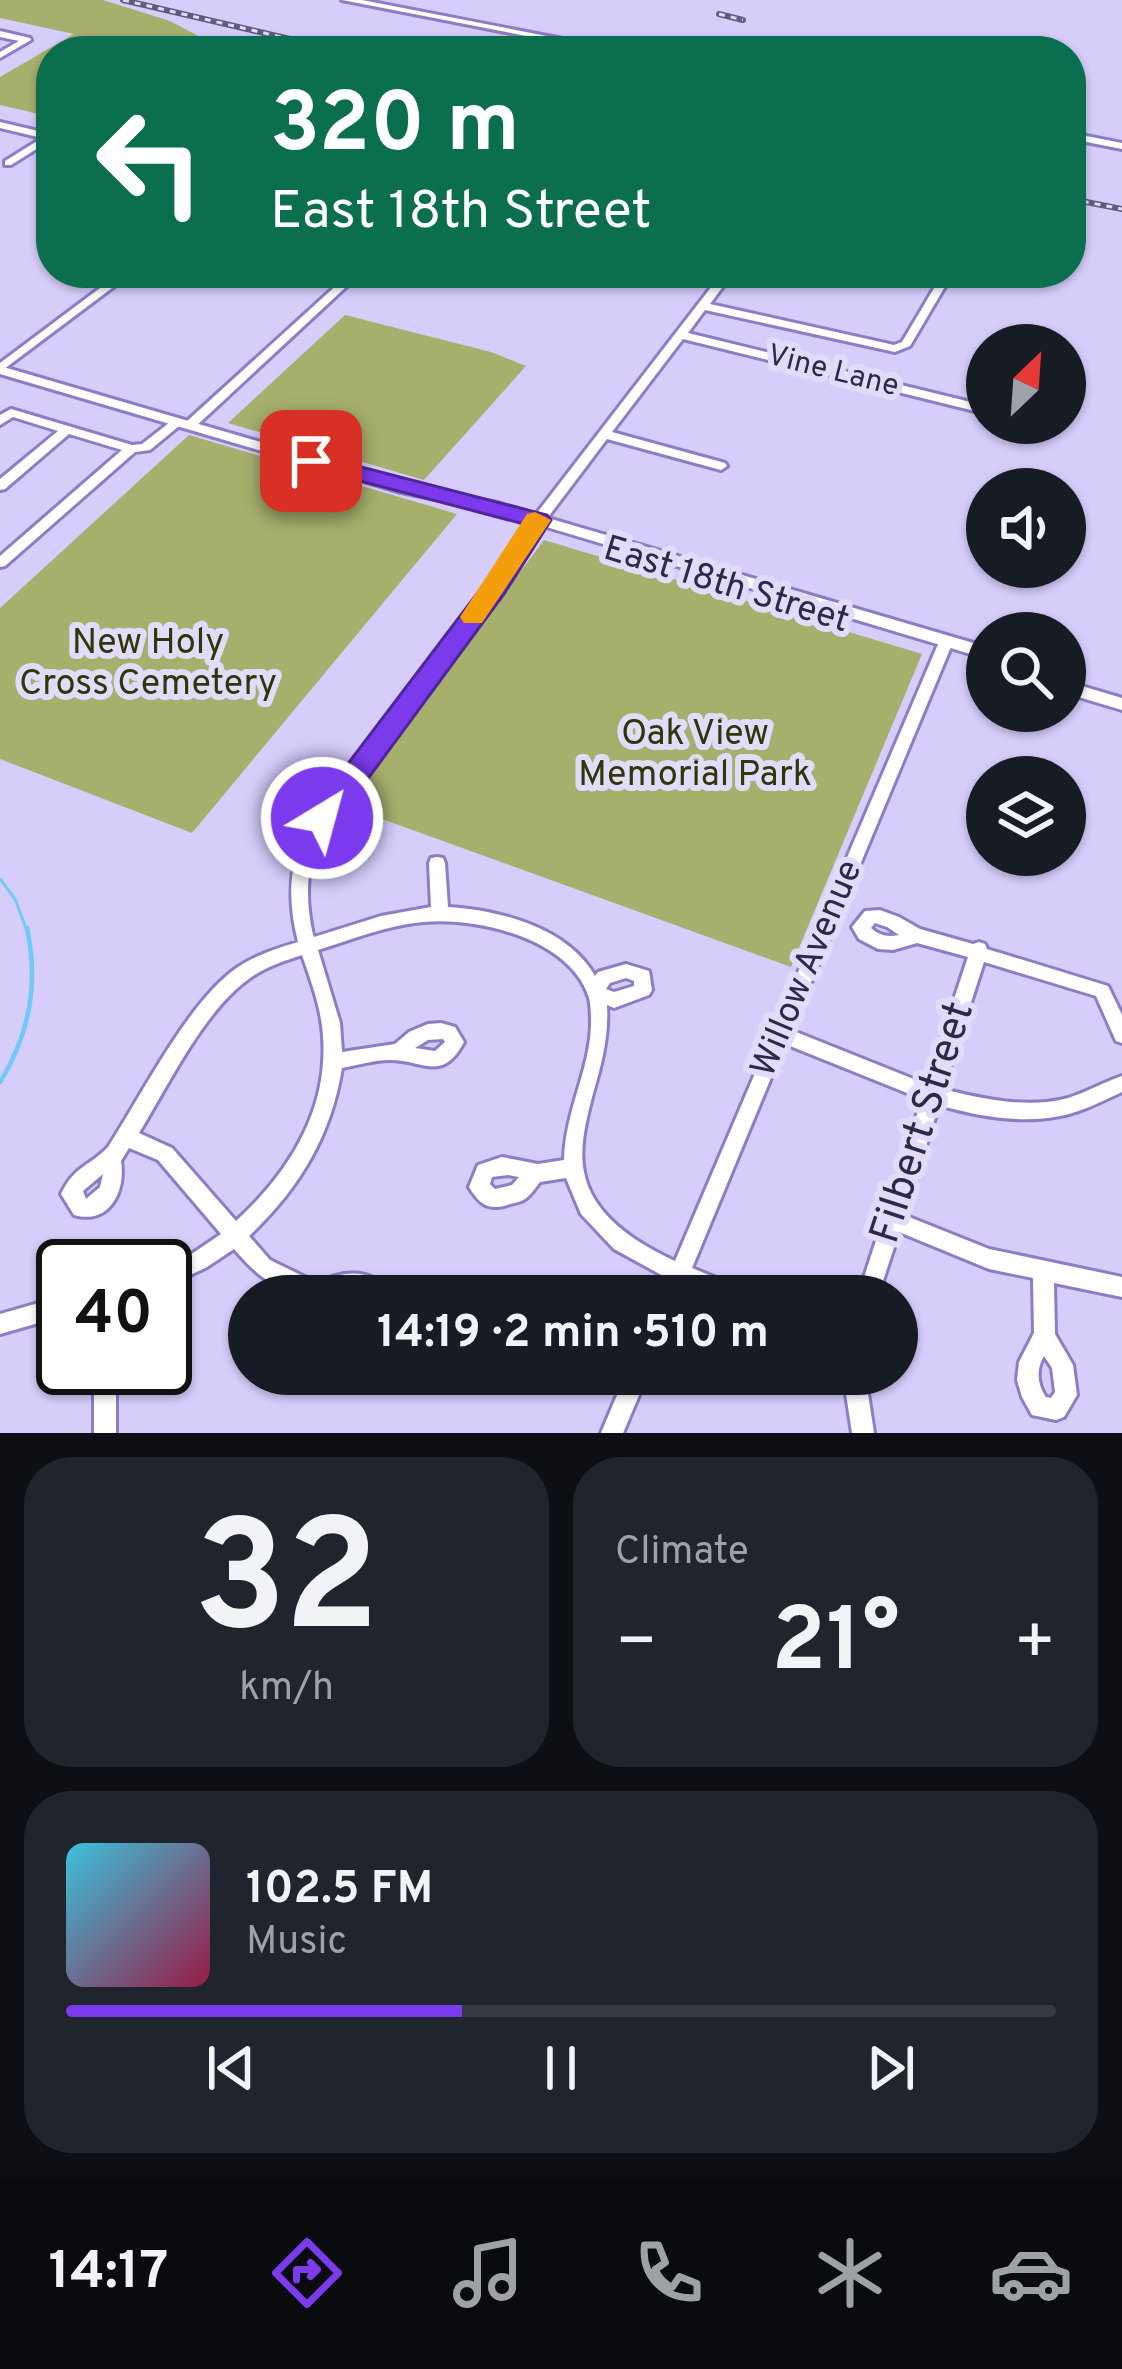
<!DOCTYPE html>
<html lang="en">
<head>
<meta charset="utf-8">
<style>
  body { margin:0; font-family:Overpass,sans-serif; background:#20242c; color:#f1f3f6; height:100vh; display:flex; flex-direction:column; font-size:45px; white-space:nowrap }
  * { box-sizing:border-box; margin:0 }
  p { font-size:39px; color:#9ea1a6 }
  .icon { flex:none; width:66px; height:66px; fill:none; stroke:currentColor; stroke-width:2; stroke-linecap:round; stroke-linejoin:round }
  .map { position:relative; height:1433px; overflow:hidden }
  .drawer { display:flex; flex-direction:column; gap:24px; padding:24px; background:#0d0f14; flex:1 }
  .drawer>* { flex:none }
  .banner { position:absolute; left:36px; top:36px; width:1050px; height:252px; border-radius:48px; box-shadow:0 3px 9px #0004; background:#0b6e4f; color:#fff; overflow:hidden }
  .needle { width:78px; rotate:25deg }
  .tools { position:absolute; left:966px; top:324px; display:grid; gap:24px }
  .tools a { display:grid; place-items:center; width:120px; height:120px; border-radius:50%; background:#171b24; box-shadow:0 3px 9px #0004; font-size:60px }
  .speed { position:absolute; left:36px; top:1239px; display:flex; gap:24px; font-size:60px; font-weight:700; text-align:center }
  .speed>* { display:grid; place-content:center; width:156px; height:156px; border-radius:50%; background:#171b24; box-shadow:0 3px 9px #0004; line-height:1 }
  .speed .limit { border:6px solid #111; border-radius:18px; background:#fff; color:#111 }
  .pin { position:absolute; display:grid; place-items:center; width:102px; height:102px; color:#fff; margin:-51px; border-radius:24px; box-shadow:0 6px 18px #0006 }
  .me { position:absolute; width:132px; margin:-66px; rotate:37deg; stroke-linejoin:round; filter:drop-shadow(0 0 9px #0008) }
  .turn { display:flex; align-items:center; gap:42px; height:252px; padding:0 36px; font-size:54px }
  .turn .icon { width:156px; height:156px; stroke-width:2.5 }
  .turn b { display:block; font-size:84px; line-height:102px }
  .big { font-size:90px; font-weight:700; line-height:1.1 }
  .drawer .widget { flex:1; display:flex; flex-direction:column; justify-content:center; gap:18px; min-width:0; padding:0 42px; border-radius:48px; background:#20242c }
  .drawer .dial { align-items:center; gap:0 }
  .dial b { font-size:156px; line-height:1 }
  .song { display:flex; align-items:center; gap:36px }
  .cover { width:144px; height:144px; border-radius:18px; background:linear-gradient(135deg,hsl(190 70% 55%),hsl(340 70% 35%)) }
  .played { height:12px; border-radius:6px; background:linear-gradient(90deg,#7c3aed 40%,#363941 40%) }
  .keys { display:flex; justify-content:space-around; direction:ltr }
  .heat { display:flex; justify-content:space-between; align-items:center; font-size:66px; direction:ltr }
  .drawer .tiles { flex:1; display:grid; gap:24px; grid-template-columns:1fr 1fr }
  .widget:last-child { grid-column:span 2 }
  .trip { position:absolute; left:228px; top:1275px; width:690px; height:120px; border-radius:60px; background:#171b24; box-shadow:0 3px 9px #0004; font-weight:700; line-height:120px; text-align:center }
  .tab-bar { display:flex; height:192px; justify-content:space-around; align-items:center; background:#090b0e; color:#9ea1a6 }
  .tab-bar .icon { width:84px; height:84px }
  .tab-bar .active { color:#7c3aed }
  .tab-bar b { font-size:54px; color:#f1f3f6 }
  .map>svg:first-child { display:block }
</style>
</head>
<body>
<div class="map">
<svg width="1122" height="1433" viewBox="0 0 1122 1433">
  <rect width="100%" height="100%" fill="#d6cdfb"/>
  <!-- green -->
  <path fill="#a7af6d" d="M0,0H103L170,21L225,50L51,51V117L0,105V77L74,34L0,18Z
    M345,315L491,352L526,366L424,480L228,423Z
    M189,435L457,514L192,833L0,759V608Z
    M544,540L922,654L791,967L346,806Z"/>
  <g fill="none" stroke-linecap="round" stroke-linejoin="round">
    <!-- stream-far1 -->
    <path stroke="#71c9f8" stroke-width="3" d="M0,879L15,899L27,931"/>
    <!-- stream -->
    <path stroke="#71c9f8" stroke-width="4.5" d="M0,1082C30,1034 39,984 27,928"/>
    <defs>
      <path id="minor" d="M0,31L30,38L31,40L0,58V52L19,41L0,37Z
        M0,122L51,134V140L11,165H5V161L42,138L0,128Z
        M120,273H132L0,372V363Z
        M350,273H361L194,428H186V422Z
        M722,273H733L710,304L894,345L902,342L943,273H953L910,346L895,352L705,310L688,333L987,406V414L683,339L612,432L725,463L727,466L721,470L607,439L524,549L500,591L315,846C306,877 306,903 313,935L314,937L381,916L431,907L429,863L431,858L437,857L443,858L445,863L448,907C500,910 568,928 595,976L598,972L626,964L649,971L652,990L649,995L614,1008L607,1005C609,1038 601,1066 592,1097C586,1121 579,1148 584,1172C592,1216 638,1244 675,1261L939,642L946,637L951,639L953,642L791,1030L926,1084L968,957L917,943L893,950L878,949L859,939L852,927L865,911L880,910L899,917L920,929L973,944L979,942L985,944L987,949L1108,986L1122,1015V1043L1116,1041L1096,996L984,962L943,1089C982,1099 1029,1109 1068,1098C1087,1092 1104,1082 1122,1076V1092C1102,1101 1082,1112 1060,1116C1021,1124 976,1116 939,1105L904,1215L989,1249L1122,1277V1297L1054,1283L1055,1334L1073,1365L1077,1395L1064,1417L1056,1420L1032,1415L1022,1397L1017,1380L1019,1362L1034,1333L1033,1278L989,1269L899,1232L878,1296H858L922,1099L785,1044L692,1268L743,1289L746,1296H712L685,1285L680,1296H660L667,1278L614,1249L581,1214L566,1178L540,1182C535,1188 531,1195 525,1199C521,1202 509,1204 504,1206C486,1210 478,1202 469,1187L478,1165L502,1157L538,1164L564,1160C565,1112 590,1069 591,1025C591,1017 591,1006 589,998C571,939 478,917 424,922C388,925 353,939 318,950L340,1023L342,1052L395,1044L409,1032L428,1024L441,1023L455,1027L464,1042C442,1083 424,1060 390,1060C374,1060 358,1065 342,1068C331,1136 299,1189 249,1236L270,1260L317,1283C345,1269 375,1268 392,1296H364L359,1292C299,1299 275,1297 234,1249L207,1267L165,1287V1266L193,1253L221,1234L158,1160L129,1148L121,1161C126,1192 109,1225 74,1215L61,1194C75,1165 89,1167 108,1147C142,1095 189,1000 238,967C256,955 278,948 298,942C289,907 288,874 301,840L489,586L513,544ZM875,923L887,927L899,935C888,937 880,936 871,928ZM302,955C310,978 319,1002 322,1026C332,1104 292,1170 236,1221L172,1148L139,1133C168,1086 204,1010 250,978C265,967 284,961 302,955ZM626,978L634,981V986L614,992L606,989L610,983ZM443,1039L445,1042L435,1051L415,1048L428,1040ZM103,1174L100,1187L86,1199L83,1191ZM508,1175L519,1177L512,1185L495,1189L490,1184L492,1177ZM1044,1356L1052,1368L1055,1392L1051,1398L1046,1397C1037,1384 1036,1369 1044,1356Z
        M11,409L132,445L142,444L174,419L178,418L184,422L150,450L135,452L5,566L0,567V556L122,450L69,434L5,489L0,490V479L58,431L13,417L0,425V415Z
        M63,1296V1316L0,1334V1314Z
        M94,1368H116V1433H94Z
        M626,1374H648L623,1433H601Z
        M843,1374H865L874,1433H852Z"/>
      <path id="major" d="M342,0H362L624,51H603Z
        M1071,133L1122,143V149L1071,139Z
        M0,366L408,485L497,503L987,647V659L490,510L401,492L0,374Z
        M1065,681L1122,698V710L1065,693Z"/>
    </defs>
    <!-- minor casing -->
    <use href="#minor" stroke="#8e7dc5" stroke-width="6"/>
    <!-- major casing -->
    <use href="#major" stroke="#8e7dc5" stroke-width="6"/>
    <!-- minor -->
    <use href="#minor" fill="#fff" fill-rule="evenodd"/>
    <!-- major -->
    <use href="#major" fill="#fff" fill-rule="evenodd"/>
    <defs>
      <path id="rail" d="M123,0L341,51
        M719,14L743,20
        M326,43L379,51
        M1071,199L1122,209"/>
    </defs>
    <!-- rail casing -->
    <use href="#rail" stroke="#625b7e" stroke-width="6"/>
    <!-- rail -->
    <use href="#rail" stroke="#e2dcfc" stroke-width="3" stroke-dasharray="6" stroke-linecap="butt"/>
  </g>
  <!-- route -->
  <path fill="#7c3aed" stroke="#51269a" stroke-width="3" d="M311,454L547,515L551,520L504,594L333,826H312L308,818L312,811L486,582L524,524L303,466L300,461Z"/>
  <!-- slow -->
  <path fill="#f59e0b" d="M535,512L551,520L482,623H464L460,617L464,611L527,514Z"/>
  <g text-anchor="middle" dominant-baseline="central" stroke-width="12" stroke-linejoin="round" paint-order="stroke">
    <!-- far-street labels -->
    <g font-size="30" fill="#2f2846" stroke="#e2dcfc">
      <text transform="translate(833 372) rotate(14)">Vine Lane</text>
    </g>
    <!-- street labels -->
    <g font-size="36" fill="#2f2846" stroke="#e2dcfc">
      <text transform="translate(726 586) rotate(17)">East 18th Street</text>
      <text transform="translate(808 969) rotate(-67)">Willow Avenue</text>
    </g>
    <!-- park labels -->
    <g font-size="36" fill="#323606" stroke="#e2dcfc">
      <text x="148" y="644">New Holy<tspan x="148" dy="41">Cross Cemetery</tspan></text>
      <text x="695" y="735">Oak View<tspan x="695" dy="41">Memorial Park</tspan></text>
    </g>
    <!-- near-street labels -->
    <g font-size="42" fill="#2f2846" stroke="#e2dcfc">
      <text transform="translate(924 1123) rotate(-72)">Filbert Street</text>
    </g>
  </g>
</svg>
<div class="tools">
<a><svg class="needle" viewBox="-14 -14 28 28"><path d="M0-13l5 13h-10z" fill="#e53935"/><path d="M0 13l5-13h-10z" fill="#9ea1a6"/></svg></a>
<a><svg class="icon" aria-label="sound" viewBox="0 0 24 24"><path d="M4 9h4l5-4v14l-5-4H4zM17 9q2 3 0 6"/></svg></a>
<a><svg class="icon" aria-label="search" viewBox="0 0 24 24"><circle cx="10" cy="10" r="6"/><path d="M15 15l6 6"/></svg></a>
<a><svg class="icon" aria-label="layers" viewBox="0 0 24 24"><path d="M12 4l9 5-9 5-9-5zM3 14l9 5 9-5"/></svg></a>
</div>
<div class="speed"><div class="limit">40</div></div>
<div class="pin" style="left:311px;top:461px;background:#d93025"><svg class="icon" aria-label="arrive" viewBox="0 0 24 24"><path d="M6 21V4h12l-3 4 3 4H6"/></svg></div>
<svg class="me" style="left:322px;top:818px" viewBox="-20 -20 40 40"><circle r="17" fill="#7c3aed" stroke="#fff" stroke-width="3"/><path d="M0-11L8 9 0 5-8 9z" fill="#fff"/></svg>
<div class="trip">14:19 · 2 min · 510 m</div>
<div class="banner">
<div class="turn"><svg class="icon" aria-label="left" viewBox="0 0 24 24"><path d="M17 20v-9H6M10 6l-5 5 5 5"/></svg><div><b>320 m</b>East 18th Street</div></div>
</div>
</div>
<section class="drawer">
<div class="tiles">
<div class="widget dial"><b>32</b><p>km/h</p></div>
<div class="widget"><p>Climate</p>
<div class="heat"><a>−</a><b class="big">21°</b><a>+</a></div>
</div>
<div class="widget">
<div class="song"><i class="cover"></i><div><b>102.5 FM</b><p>Music</p></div></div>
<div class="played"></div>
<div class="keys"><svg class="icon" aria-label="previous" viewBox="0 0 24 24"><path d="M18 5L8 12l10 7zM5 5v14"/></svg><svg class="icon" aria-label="pause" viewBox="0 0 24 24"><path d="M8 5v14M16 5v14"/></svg><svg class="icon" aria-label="next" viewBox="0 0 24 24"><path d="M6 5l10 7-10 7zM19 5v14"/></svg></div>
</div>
</div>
</section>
<nav class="tab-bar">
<b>14:17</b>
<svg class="icon active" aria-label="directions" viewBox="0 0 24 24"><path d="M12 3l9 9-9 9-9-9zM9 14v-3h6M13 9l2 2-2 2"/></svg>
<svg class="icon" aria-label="music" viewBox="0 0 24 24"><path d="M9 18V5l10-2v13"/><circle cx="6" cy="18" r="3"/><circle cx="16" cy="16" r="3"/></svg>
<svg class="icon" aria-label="phone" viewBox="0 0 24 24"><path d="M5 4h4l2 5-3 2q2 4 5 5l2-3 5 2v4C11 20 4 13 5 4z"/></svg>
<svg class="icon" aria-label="climate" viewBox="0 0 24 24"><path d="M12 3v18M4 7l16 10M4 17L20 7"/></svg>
<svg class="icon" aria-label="car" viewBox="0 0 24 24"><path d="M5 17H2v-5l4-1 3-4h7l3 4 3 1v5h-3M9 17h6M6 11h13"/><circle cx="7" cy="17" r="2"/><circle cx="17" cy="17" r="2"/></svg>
</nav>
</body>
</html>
